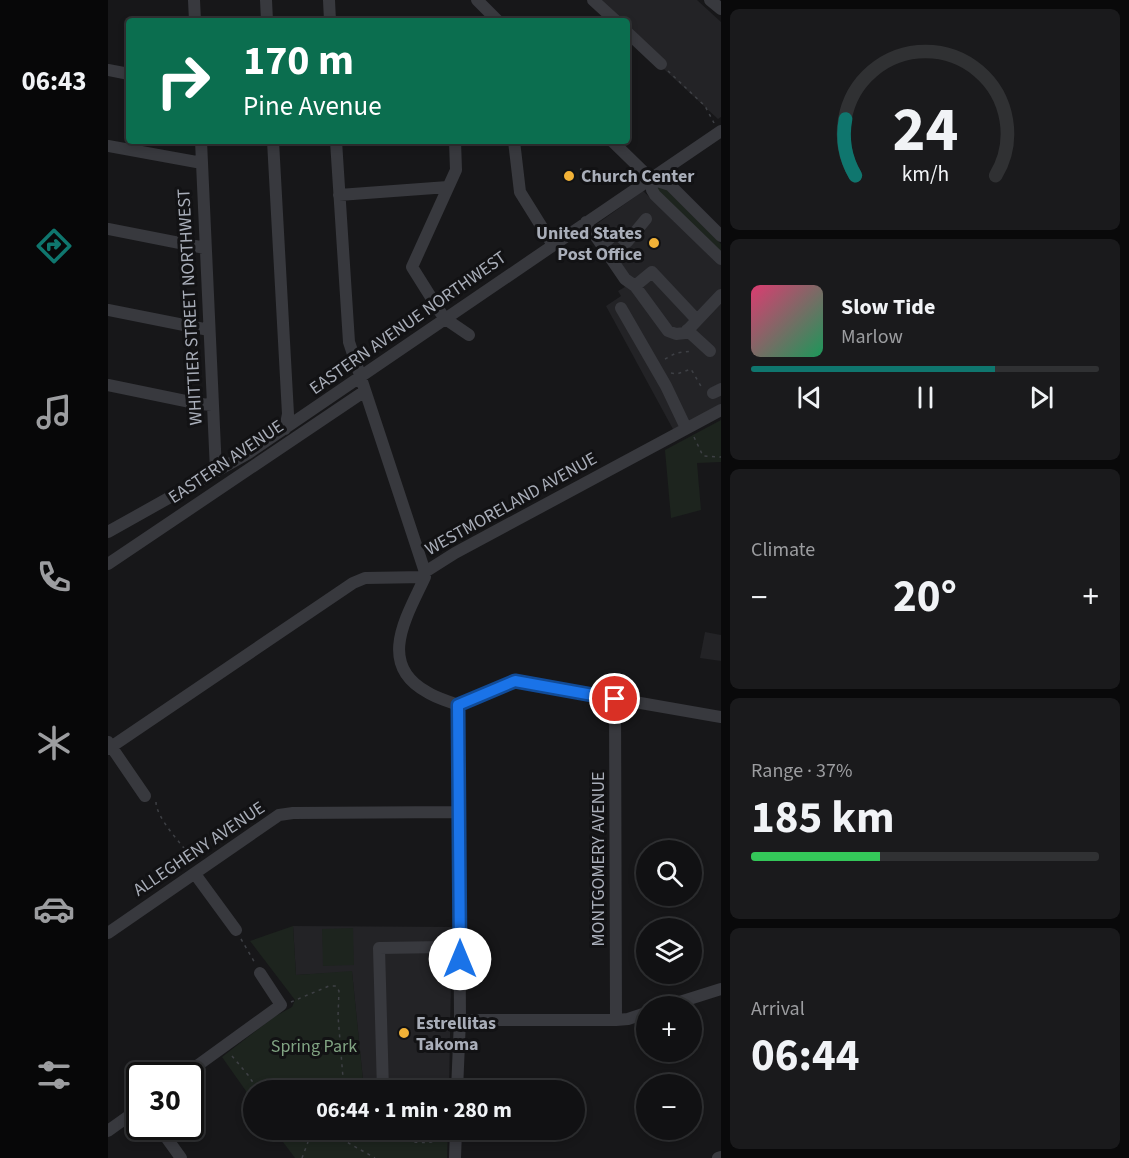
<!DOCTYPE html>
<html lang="en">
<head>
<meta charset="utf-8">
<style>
  body { margin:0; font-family:"Source Sans 3",sans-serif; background:#1a1a1c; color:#f1f3f6; height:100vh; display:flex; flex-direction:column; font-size:22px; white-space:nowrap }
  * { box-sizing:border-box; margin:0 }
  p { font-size:20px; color:#9c9da0 }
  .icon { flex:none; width:33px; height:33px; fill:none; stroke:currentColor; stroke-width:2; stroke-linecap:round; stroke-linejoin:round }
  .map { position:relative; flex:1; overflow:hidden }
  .panel { display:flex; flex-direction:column; gap:9px; padding:9px; background:#09090a; width:408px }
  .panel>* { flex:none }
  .banner { position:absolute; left:18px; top:18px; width:504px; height:126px; border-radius:6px; box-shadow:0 3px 9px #0003,0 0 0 2px #303133; background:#0b6e4f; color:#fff; overflow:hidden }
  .buttons { position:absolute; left:528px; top:840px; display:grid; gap:12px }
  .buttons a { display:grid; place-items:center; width:66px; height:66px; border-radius:50%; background:#111113; box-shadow:0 3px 9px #0003,0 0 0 2px #303133; font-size:30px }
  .speed { position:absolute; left:18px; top:1062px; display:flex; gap:12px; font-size:30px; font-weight:700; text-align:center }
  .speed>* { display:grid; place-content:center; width:78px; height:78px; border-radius:50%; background:#111113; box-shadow:0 3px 9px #0003,0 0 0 2px #303133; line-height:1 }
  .speed .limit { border:3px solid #111; border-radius:9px; background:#fff; color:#111 }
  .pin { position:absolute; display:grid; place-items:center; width:51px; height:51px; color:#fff; margin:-26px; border:3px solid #fff; border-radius:50%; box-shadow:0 2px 6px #0007 }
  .me { position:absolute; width:66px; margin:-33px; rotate:0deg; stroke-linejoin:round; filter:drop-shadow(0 0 4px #0008) }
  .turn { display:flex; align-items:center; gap:21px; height:126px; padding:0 18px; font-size:27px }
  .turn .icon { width:78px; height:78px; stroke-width:2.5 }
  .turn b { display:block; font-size:42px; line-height:51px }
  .big { font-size:45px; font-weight:700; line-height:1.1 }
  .panel .widget { flex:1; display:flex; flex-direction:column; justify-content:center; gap:9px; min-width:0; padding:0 21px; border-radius:9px; background:#1a1a1c }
  .panel .dial { align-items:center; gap:0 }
  .dial svg { height:156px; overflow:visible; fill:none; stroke:#303133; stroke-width:7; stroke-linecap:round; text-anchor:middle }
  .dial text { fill:#f1f3f6; stroke:none }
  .song { display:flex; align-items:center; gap:18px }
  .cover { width:72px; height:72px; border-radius:9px; background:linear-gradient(135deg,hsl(340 70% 55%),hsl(150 70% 35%)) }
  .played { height:6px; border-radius:3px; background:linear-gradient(90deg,#0f766e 70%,#303133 70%) }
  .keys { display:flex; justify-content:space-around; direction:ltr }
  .heat { display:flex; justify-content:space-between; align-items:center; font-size:33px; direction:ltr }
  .charge { height:9px; border-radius:4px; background:linear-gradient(90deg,#34c759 37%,#303133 0) }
  .trip { position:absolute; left:135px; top:1080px; width:342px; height:60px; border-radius:30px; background:#111113; box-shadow:0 3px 9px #0003,0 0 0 2px #303133; font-weight:700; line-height:60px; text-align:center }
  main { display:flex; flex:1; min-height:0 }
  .tab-bar { display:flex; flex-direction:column; width:108px; justify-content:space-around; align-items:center; background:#070708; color:#9c9da0 }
  .tab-bar .icon { width:42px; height:42px }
  .tab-bar .selected { color:#0f766e }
  .tab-bar b { font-size:27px; color:#f1f3f6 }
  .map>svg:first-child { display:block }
</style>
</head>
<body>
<main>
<nav class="tab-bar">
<b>06:43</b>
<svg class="icon selected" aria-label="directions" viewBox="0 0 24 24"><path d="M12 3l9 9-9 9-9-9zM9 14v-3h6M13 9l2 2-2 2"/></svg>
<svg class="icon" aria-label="music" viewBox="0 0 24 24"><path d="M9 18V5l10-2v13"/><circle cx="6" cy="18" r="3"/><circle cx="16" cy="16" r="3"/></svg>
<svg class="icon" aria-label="phone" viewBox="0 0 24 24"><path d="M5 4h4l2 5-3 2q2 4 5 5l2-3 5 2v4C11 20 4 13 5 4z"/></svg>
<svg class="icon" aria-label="climate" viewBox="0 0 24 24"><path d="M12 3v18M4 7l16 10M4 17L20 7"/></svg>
<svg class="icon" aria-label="car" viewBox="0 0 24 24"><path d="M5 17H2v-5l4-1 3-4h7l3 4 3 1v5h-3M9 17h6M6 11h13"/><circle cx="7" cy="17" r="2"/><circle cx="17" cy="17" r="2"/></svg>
<svg class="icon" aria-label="filters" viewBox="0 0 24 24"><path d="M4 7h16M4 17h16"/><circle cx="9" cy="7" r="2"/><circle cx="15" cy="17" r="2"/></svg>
</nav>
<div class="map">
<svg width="613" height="1158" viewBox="0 0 613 1158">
  <rect width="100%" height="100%" fill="#171719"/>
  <!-- built -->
  <path fill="#232326" d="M491,0H589L613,22V117L610,119L519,35V21H504Z
    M535,191L613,264V405L566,431L498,306L513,296L510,291L517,287L479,231Z
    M597,632L613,635V661L592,658Z
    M185,926L344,927L341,1090H256L244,972L188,975Z"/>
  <!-- green -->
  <path fill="#1d241e" d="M554,185L613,244V253L548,189L550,186Z
    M613,420V462L589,463L593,510L563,518L557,450Z
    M185,926L188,975L244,971L256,1090H146L145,1101L114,1057L166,1017L184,1007L187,1000L142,941Z
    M245,928L246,965L215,966L214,929Z
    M166,1130H340L339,1158H187Z"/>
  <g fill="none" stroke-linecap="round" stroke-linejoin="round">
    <!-- path -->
    <path stroke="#3e4045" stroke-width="1.5" stroke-dasharray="3 4.5" stroke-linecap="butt" d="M560,71L597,106L606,123
      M472,169L522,180
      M557,359L568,353L584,351
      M563,373L569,374L583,369L594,388
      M586,437L595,456L613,457
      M48,802C48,818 75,846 85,859
      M133,939L147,963
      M183,1002L221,986H228L231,991L230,1016L236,1090
      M124,1056L140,1075L150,1090
      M175,1130L201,1141H237L267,1158
      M271,1130C291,1140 315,1148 336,1138
      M237,1141L245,1130
      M194,1158L200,1142"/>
    <!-- minor -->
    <path stroke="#38393e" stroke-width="12" d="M86,0L87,21
      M158,0L159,21
      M221,0L222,21
      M369,0L390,21
      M485,0L508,21
      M602,0L613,9
      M519,32L553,64
      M0,70L21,74
      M93,141L108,471
      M165,141L180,414L177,429
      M228,141L241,342L317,572
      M347,141L348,170L304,267L336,318L361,335
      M406,141L412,192L445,245
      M504,141L543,179L562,185L613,236
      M0,146L94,163
      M543,179L544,190L547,195L613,259
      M231,195L340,187
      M478,222L517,279L527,286L560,331L568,334L577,333L613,295
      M0,229L97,248
      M495,244L508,233L519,242L538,219
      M527,286L544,272L589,320
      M513,308L558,386L578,428
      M0,310L101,330
      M579,330L602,351
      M0,385L92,404L104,405
      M605,393L613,389
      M0,532L139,454L613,131
      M0,564L257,391
      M507,699L508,1020
      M350,705C340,701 328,698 319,692C268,664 299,616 317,577V572L347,553L613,410
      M350,705L407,681L613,717
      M0,742L37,796
      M0,749L245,583L257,578L317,577
      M87,874L128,930
      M0,933L171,815L185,813L351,812
      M559,1006L613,989
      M352,1020H508L520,1019L538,1013
      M75,1076L173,1005L152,973
      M275,1090L271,948L336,947V958L352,959
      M349,1090L352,1020L350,705
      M50,1126L73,1158
      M0,1131L32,1108
      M347,1158L348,1130
      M610,1158L613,1157"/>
  </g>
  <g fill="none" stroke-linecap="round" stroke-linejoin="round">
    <defs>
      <path id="route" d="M352,959L350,705L407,681L507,699"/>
    </defs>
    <!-- route casing -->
    <use href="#route" stroke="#114b97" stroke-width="15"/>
    <!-- route -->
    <use href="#route" stroke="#1a73e8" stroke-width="10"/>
  </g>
  <!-- markers -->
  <g fill="#f2b237" stroke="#121214" stroke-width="2">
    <circle cx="461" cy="176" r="6"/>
    <circle cx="546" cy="243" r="6"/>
    <circle cx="296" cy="1033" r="6"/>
  </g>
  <g text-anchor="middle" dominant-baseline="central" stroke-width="6" stroke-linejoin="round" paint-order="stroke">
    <!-- poi labels -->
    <g font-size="18" font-weight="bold" fill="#a9aeb9" stroke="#121214" text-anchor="start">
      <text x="473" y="176">Church Center</text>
      <text x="534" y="233" text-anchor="end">United States<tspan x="534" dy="21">Post Office</tspan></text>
      <text x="308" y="1023">Estrellitas<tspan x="308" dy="21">Takoma</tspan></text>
    </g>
    <!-- street labels -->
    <g font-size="18" fill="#a9aeb9" stroke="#121214">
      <text transform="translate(82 307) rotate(-93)">WHITTIER STREET NORTHWEST</text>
      <text transform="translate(300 323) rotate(-35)">EASTERN AVENUE NORTHWEST</text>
      <text transform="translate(118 462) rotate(-34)">EASTERN AVENUE</text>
      <text transform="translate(403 504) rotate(-29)">WESTMORELAND AVENUE</text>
      <text transform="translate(91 849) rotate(-34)">ALLEGHENY AVENUE</text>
      <text transform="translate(490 859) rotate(-90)">MONTGOMERY AVENUE</text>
    </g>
    <!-- park labels -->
    <g font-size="18" fill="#81a483" stroke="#121214">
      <text x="206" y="1046">Spring Park</text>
    </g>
  </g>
</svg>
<div class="buttons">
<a><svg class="icon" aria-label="search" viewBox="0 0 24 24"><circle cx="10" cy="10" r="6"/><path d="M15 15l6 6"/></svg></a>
<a><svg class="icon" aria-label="layers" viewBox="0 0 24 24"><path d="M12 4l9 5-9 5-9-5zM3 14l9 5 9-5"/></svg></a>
<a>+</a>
<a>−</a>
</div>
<div class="speed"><div class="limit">30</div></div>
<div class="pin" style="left:507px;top:699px;background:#d93025"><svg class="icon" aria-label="arrive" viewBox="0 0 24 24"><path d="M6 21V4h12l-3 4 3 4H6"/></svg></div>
<svg class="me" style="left:352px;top:959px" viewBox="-20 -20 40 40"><circle r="19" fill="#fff"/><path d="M0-13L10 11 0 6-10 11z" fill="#1a73e8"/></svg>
<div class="trip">06:44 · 1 min · 280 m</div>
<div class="banner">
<div class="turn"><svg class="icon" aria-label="right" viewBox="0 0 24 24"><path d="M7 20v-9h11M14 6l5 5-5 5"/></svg><div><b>170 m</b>Pine Avenue</div></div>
</div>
</div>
<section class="panel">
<div class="widget dial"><svg viewBox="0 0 100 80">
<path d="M14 69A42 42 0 1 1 86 69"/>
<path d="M14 69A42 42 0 0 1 9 40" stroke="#0f766e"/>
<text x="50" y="56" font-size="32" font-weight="700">24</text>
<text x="50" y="72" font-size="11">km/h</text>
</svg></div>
<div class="widget">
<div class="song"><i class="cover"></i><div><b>Slow Tide</b><p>Marlow</p></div></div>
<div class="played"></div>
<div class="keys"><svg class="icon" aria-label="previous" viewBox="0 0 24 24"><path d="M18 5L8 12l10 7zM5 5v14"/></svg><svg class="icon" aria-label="pause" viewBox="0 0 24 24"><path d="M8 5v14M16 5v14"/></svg><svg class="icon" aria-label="next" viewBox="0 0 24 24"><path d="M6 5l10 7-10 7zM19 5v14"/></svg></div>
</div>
<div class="widget"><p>Climate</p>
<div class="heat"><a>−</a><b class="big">20°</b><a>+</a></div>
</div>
<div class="widget"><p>Range · 37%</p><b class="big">185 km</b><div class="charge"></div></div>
<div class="widget"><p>Arrival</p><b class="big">06:44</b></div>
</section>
</main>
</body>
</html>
